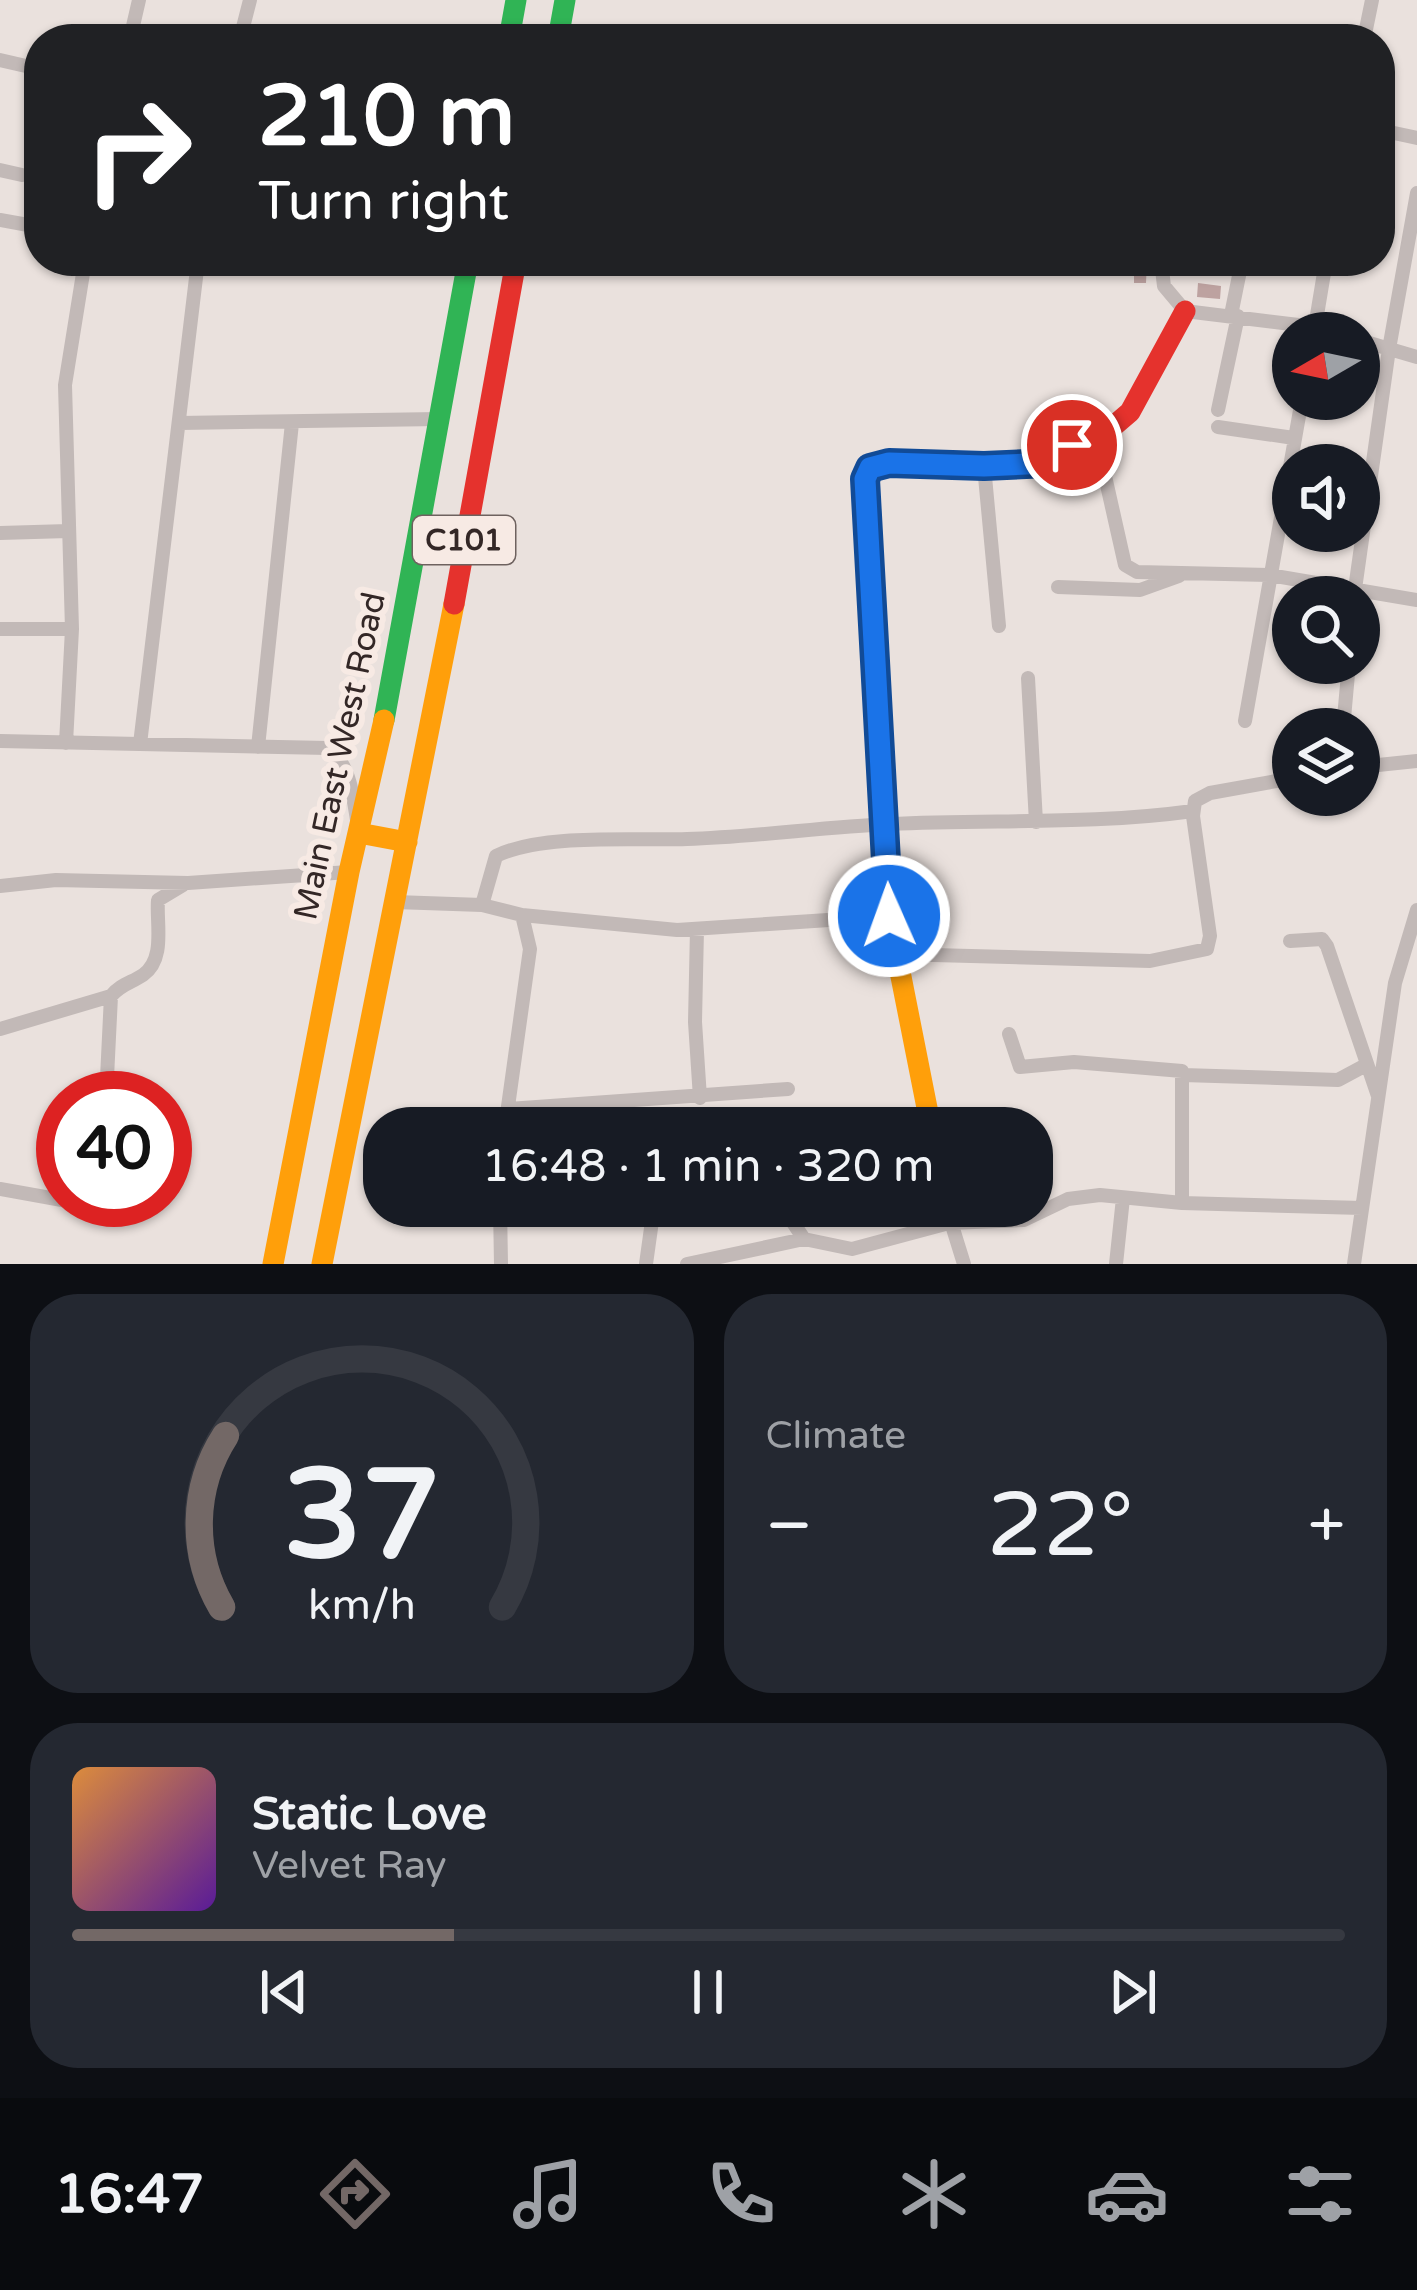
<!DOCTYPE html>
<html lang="en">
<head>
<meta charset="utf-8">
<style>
  body { margin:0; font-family:"Varela Round",sans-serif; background:#242831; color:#f1f3f6; height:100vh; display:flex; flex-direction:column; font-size:45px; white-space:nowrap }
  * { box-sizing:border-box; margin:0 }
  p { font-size:39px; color:#9ea1a6 }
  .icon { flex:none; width:66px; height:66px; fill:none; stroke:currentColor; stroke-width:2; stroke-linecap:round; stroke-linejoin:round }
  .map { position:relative; height:1264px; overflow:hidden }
  .panel { display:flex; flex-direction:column; gap:30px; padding:30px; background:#0d0f14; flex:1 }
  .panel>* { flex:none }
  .top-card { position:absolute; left:24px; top:24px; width:1371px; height:252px; border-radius:48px; box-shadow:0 3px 9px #0004; background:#202124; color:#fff; overflow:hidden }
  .needle { width:78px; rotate:261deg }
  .controls { position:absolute; left:1272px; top:312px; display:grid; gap:24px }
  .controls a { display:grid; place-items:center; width:108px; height:108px; border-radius:50%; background:#171b24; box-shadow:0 3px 9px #0004; font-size:60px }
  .speed { position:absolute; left:36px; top:1071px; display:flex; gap:24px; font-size:60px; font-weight:700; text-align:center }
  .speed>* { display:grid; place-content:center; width:156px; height:156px; border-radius:50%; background:#171b24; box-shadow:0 3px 9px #0004; line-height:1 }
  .speed .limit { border:18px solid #d22; background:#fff; color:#111 }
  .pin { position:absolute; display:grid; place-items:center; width:102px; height:102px; color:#fff; margin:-51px; border:6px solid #fff; border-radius:50%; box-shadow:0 3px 12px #0007 }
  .me { position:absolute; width:132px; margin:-66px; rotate:358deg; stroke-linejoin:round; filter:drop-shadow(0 0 9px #0008) }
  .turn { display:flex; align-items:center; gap:42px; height:252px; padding:0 36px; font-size:54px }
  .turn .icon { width:156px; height:156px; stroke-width:2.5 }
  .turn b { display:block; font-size:84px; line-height:102px }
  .big { font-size:90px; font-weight:600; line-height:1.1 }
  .panel .tile { flex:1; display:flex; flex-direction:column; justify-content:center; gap:18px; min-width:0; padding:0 42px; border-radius:48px; background:#242831 }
  .panel .dial { align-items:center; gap:0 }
  .dial svg { height:312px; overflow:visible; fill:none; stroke:#363941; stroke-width:7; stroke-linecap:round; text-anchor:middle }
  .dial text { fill:#f1f3f6; stroke:none }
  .song { display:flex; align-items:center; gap:36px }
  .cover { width:144px; height:144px; border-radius:18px; background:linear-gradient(135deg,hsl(30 70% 55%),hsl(270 70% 35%)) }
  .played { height:12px; border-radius:6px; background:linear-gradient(90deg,#736866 30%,#363941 30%) }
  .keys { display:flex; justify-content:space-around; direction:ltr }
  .heat { display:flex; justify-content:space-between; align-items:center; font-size:66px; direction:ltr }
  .panel .tiles { flex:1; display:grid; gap:30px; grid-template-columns:1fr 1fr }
  .tile:last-child { grid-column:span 2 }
  .trip { position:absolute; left:363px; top:1107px; width:690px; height:120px; border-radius:48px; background:#171b24; box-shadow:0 3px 9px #0004; font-weight:600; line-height:120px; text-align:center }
  .dock { display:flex; height:192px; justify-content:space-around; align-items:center; background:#090b0e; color:#9ea1a6 }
  .dock .icon { width:84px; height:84px }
  .dock .on { color:#736866 }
  .dock b { font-size:54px; color:#f1f3f6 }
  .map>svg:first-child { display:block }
</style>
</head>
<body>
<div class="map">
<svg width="1417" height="1264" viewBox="0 0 1417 1264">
  <rect width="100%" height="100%" fill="#eae1dd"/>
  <!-- building -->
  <path fill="#bda2a0" d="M1134,261H1147L1146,283H1134Z
    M1198,283L1221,286L1220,299L1197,297Z"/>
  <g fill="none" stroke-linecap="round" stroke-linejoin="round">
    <!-- street -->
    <path stroke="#c2b9b7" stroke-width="14" d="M130,39L139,0
      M240,39L250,0
      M1364,39L1372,0
      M0,60L39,69
      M1380,130L1417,138
      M0,170L22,175
      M0,220L39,227
      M1161,261L1164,286L1185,311L1315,327L1336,333
      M1231,315L1242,261
      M1314,333L1326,261
      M1359,340L1417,357
      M1218,410L1238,316
      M180,423L439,419
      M1218,427L1294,438
      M1096,436L1125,565L1137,572L1269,575L1417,600
      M984,466L999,626
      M0,533L68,531
      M1058,587L1140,590L1179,576
      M1354,596L1389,349L1417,193
      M0,629H72
      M1028,678L1036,822
      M1245,721L1302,399
      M1343,729L1349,663
      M0,741L328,748C349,762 353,795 357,820
      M66,743L72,629L65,385L85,261
      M140,744L198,261
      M258,747L292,423
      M1359,767L1417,761
      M0,886L56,880L188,883L349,872
      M395,902L482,905L522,915L677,930L889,916
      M482,905L496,856C542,833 636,841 687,839C755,837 822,827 890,824C992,819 1092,825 1193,811
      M697,929L695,1022L700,1098
      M1290,941L1322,939L1327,946L1378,1096
      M896,954L1150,961L1207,949L1210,936L1193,816L1195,801L1210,793L1293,778
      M0,1029L111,996C121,984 131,983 143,975C166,959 156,923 158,900L183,885
      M1009,1034L1020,1067L1074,1062L1182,1071V1203
      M1183,1075L1338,1080L1366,1065
      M106,1098L111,996
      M508,1109L788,1089
      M505,1128L530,949L522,915
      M0,1189L84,1204L95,1200
      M500,1206L501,1264
      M782,1206L804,1239
      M946,1206L964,1264
      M646,1264L652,1221L722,1206
      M687,1264L804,1239L852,1249L949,1223L1024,1220L1068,1199L1100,1195L1182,1203L1362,1208
      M1116,1264L1123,1198
      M1354,1264L1395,983L1417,910"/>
    <!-- fast -->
    <path stroke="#30b455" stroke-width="21" d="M509,39L516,0
      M558,39L565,0
      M384,720L468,261"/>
    <!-- slow -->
    <path stroke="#ff9f0a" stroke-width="21" d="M359,833L407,842
      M931,1128L889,916L865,479L870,468L889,463L1036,464
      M273,1264L349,872L384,720
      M322,1264L454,604"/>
    <!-- jam -->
    <path stroke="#e5322d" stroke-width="21" d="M1036,464L1048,463L1072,445L1109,430L1130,412L1185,311
      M454,604L516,261"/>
  </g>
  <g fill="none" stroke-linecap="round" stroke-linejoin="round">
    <defs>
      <path id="route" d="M889,916L865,479L870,468L889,463L984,466L1048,463L1072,445"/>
    </defs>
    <!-- route casing -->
    <use href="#route" stroke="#114b97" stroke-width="30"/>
    <!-- route -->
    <use href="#route" stroke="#1a73e8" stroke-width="21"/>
  </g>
  <g text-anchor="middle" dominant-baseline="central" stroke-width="12" stroke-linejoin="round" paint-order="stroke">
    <!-- shield labels -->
    <rect fill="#f7eae4" stroke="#6e625f" stroke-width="3" x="413" y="516" width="102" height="48" rx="9"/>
    <g font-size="30" font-weight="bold" fill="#332726">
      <text x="464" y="540">C101</text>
    </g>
    <!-- street labels -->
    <g font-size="33" fill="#332726" stroke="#f7eae4">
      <text transform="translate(340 756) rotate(-78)">Main East West Road</text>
    </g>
  </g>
</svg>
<div class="controls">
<a><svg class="needle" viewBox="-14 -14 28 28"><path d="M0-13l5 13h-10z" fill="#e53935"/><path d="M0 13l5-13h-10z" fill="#9ea1a6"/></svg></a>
<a><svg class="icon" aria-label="sound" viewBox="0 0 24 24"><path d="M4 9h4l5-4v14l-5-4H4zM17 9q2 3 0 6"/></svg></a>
<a><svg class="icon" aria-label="search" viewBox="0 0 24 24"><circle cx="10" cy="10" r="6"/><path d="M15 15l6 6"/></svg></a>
<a><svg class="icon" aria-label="layers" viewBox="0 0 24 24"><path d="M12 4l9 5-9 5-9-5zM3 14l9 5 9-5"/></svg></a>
</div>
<div class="speed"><div class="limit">40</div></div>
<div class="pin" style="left:1072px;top:445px;background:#d93025"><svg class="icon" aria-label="arrive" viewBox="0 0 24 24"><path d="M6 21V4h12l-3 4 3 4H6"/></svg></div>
<svg class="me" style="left:889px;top:916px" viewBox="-20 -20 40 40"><circle r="17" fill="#1a73e8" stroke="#fff" stroke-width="3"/><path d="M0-11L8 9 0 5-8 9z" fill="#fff"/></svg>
<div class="trip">16:48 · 1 min · 320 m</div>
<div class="top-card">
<div class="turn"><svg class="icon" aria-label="right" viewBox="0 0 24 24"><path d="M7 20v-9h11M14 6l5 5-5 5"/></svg><div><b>210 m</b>Turn right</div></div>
</div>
</div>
<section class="panel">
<div class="tiles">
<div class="tile dial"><svg viewBox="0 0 100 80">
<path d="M14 69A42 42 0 1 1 86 69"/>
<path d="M14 69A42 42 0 0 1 15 25" stroke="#736866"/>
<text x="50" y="56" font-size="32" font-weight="700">37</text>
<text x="50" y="72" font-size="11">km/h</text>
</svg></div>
<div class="tile"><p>Climate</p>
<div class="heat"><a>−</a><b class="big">22°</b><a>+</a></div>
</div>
<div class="tile">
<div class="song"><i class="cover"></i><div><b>Static Love</b><p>Velvet Ray</p></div></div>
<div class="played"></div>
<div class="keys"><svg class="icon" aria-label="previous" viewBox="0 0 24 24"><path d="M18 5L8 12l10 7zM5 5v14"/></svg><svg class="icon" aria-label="pause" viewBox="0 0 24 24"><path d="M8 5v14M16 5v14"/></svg><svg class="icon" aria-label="next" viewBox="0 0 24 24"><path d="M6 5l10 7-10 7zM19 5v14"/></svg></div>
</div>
</div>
</section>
<nav class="dock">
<b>16:47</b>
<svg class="icon on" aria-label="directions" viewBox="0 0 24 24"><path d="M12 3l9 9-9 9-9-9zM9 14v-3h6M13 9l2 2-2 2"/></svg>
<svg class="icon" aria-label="music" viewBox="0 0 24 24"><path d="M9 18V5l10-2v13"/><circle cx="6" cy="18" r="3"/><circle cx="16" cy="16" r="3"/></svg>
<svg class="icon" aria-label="phone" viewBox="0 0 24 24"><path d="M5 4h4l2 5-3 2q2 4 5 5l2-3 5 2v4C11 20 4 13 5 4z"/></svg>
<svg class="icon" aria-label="climate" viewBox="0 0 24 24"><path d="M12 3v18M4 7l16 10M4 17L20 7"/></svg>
<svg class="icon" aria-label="car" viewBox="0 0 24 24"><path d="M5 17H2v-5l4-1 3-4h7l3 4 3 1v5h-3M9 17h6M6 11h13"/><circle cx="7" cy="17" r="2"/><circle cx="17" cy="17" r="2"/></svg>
<svg class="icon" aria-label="filters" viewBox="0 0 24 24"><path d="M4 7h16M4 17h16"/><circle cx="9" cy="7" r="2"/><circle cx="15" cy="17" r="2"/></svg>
</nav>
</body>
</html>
